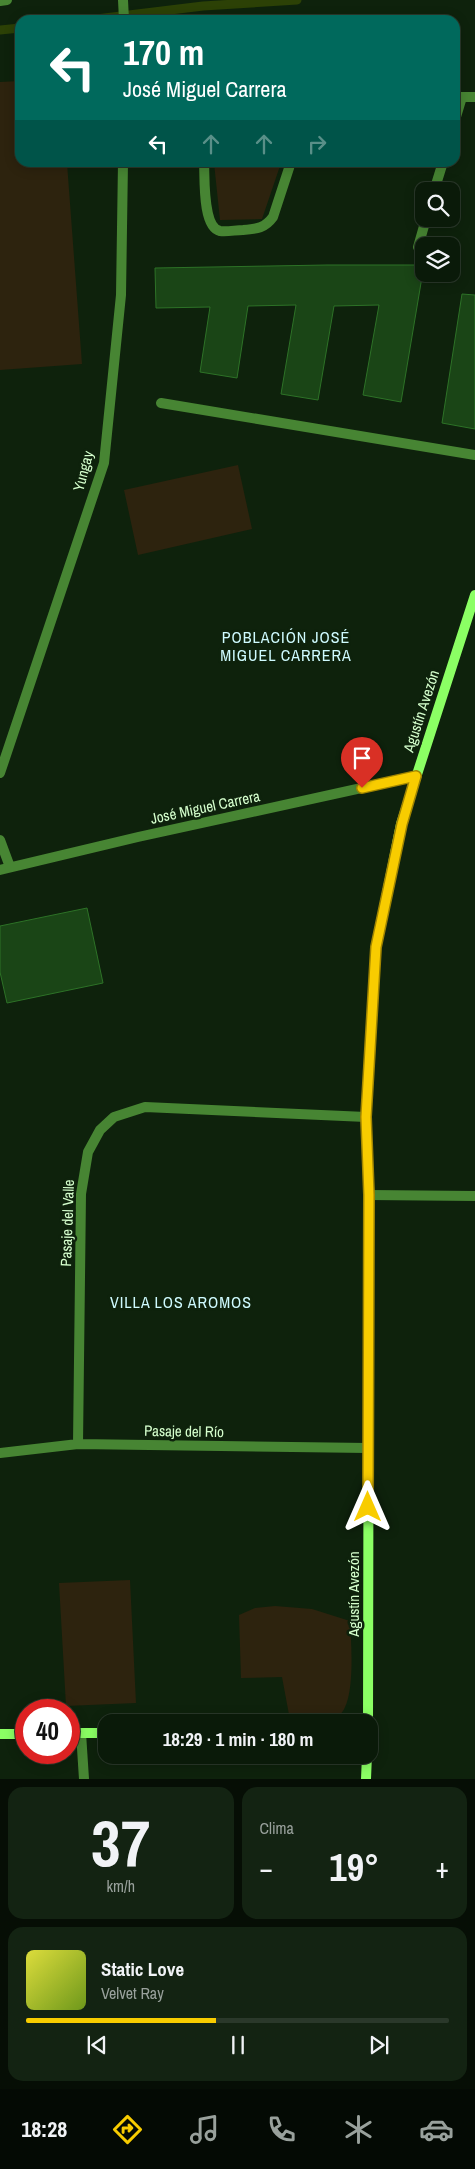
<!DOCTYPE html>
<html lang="es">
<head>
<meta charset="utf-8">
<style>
  body { margin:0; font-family:"Archivo Narrow",sans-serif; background:#132312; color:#f1f3f6; height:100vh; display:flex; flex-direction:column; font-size:19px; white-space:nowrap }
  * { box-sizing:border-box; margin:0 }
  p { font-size:16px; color:#99a19c }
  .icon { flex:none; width:28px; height:28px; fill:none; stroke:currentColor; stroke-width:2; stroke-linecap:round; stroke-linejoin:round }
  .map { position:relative; height:1779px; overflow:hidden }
  .drawer { display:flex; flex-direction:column; gap:8px; padding:8px; background:#060e05; flex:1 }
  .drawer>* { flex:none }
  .hud { position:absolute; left:15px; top:15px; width:445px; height:152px; border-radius:15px; box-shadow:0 2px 12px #0003,0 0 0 1px #2a382a; background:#00695c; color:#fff; overflow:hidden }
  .controls { position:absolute; left:415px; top:182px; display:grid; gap:10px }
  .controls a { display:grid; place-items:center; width:45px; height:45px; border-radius:10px; background:#0a1a09; box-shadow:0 2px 12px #0003,0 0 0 1px #2a382a; font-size:25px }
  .speed { position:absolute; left:15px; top:1699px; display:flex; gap:10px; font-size:25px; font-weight:700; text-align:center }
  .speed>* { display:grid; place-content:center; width:65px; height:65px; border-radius:50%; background:#0a1a09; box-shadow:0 2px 12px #0003,0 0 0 1px #2a382a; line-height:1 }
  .speed .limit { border:8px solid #d22; background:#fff; color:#111 }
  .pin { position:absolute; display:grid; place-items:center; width:42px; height:42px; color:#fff; margin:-51px -21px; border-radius:50% 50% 50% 0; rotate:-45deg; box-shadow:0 0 5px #0007 }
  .pin .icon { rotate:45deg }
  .me { position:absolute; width:55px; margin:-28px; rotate:0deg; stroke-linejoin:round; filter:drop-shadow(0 0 4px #0008) }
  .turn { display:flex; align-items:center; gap:18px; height:105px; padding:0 25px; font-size:22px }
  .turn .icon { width:65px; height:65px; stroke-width:2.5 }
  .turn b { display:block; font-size:35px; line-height:42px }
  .lanes { display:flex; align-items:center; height:48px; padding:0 25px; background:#0003; justify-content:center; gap:25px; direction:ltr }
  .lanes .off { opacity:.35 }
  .big { font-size:38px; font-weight:700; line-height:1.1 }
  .drawer .widget { flex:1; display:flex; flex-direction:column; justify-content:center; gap:8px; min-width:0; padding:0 18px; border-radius:15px; background:#132312 }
  .drawer .dial { align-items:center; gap:0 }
  .dial b { font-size:65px; line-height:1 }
  .song { display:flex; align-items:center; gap:15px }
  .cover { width:60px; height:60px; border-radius:8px; background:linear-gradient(135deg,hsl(60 70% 55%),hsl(80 70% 35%)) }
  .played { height:5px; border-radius:2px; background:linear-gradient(90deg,#f8cc00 45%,#2a382a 45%) }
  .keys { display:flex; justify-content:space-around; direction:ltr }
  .heat { display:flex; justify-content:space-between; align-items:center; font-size:28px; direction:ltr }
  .drawer .tiles { flex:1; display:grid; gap:8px; grid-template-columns:1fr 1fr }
  .widget:last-child { grid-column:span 2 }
  .trip { position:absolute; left:98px; top:1714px; width:280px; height:50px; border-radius:15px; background:#0a1a09; box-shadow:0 2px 12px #0003,0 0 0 1px #2a382a; font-weight:700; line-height:50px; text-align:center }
  .menu { display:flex; height:80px; justify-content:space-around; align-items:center; background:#040a04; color:#99a19c }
  .menu .icon { width:35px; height:35px }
  .menu .current { color:#f8cc00 }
  .menu b { font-size:22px; color:#f1f3f6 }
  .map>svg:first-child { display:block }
</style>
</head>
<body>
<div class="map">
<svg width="475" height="1779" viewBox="0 0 475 1779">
  <rect width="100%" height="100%" fill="#0e220c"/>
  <!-- green -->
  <path fill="#2d230e" d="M20,81V162L67,163L82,364L0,370V82Z
    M214,163H281L262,219L220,220Z
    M238,465L252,529L138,555L124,490Z
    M130,1580L136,1703L66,1706L59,1583Z
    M275,1606L312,1609L350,1621C351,1641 357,1709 336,1717C323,1722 304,1719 290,1720L282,1677L241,1678L239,1615L255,1608Z"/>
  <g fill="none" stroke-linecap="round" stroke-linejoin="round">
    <!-- stream -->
    <path stroke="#2c4106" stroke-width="9" d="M88,20L203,6L297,0
      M0,30L20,28"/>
  </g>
  <!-- building -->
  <path fill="#1a4516" stroke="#2d7227" d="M327,265H424L401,402L363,395L379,305L334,306L318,400L281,394L296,305L248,306L237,378L200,372L210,307L156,308L155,268Z
    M462,294L475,295V429L442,423Z
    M87,908L103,983L7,1003L0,972V926Z"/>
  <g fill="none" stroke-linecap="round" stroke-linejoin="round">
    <!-- street -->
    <path stroke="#478533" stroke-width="10" d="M123,0L124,20
      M0,1L7,0
      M456,97H475
      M455,120L462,97
      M204,162C205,177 202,227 220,231C227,232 236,230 243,230C257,229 265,228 273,217L291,162
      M434,191L443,162
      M418,247L426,219
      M161,403L475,455
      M0,773L104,463L121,295L123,162
      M0,840L10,867
      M0,870L138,837L416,776
      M369,1195L475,1196
      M78,1444L81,1194L88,1152L100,1130L114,1117L145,1107L366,1117
      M0,1453L78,1444L368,1448
      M81,1733L84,1779"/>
    <!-- secondary -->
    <path stroke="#8bff64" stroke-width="10" d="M368,1722L369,1195L366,1117L376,947L401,824L475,595
      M69,1733H106
      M0,1734H26
      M366,1779L367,1755"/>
  </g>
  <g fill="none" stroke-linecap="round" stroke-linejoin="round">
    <defs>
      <path id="route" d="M362,788L416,776L402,824L376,947L366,1117L369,1195L368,1507"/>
    </defs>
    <!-- route casing -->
    <use href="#route" stroke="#a18500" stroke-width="12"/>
    <!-- route -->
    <use href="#route" stroke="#f8cc00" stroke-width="9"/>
  </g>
  <g text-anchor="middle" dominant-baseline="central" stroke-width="5" stroke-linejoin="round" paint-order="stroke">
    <!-- street labels -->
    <g font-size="15" fill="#d5ffcd" stroke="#0e220c">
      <text transform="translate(83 471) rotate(-75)">Yungay</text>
      <text transform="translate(421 711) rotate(-72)">Agustín Avezón</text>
      <text transform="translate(205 807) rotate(-12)">José Miguel Carrera</text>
      <text transform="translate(67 1223) rotate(-88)">Pasaje del Valle</text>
      <text transform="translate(184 1431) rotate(1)">Pasaje del Río</text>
      <text transform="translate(353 1594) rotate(-90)">Agustín Avezón</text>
    </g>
    <!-- neighbourhood labels -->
    <g font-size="16" letter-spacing="1" fill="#cffbff" stroke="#0e220c">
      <text x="286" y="637">POBLACIÓN JOSÉ<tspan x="286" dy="18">MIGUEL CARRERA</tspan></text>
      <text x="181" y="1302">VILLA LOS AROMOS</text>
    </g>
  </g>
</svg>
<div class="controls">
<a><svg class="icon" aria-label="search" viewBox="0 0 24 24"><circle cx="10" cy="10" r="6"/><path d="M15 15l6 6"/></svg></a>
<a><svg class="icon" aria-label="layers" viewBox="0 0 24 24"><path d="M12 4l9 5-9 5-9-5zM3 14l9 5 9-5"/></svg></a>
</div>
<div class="speed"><div class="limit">40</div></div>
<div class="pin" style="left:362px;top:788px;background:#d93025"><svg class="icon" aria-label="arrive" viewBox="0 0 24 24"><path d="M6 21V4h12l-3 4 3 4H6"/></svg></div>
<svg class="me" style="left:368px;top:1507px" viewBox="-20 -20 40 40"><path d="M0-17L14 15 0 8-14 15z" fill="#f8cc00" stroke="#fff" stroke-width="4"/></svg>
<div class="trip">18:29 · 1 min · 180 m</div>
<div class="hud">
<div class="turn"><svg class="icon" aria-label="left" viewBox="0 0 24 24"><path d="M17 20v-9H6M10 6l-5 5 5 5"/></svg><div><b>170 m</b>José Miguel Carrera</div></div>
<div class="lanes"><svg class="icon" aria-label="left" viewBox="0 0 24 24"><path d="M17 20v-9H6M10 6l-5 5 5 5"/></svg><svg class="icon off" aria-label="ahead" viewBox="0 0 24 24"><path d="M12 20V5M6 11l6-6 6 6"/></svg><svg class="icon off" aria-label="ahead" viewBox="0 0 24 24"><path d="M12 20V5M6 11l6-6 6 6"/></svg><svg class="icon off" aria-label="right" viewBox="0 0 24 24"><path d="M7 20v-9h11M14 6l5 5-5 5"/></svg></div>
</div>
</div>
<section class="drawer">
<div class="tiles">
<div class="widget dial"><b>37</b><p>km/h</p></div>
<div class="widget"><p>Clima</p>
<div class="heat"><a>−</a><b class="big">19°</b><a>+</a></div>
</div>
<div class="widget">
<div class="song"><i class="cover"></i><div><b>Static Love</b><p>Velvet Ray</p></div></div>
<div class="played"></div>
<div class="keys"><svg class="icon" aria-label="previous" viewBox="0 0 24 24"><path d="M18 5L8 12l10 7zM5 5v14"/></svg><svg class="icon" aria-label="pause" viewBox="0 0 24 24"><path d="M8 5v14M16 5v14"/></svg><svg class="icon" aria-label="next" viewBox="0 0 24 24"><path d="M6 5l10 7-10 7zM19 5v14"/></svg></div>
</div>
</div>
</section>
<nav class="menu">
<b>18:28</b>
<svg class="icon current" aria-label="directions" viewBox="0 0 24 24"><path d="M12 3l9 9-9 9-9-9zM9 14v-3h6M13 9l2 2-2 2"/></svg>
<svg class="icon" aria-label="music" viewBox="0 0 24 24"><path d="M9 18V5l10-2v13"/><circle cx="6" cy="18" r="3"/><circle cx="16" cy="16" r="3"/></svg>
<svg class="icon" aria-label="phone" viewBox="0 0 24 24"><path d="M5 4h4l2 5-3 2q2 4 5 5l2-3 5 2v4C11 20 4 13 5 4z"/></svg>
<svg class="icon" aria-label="climate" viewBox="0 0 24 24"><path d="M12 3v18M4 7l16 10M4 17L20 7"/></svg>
<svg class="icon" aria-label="car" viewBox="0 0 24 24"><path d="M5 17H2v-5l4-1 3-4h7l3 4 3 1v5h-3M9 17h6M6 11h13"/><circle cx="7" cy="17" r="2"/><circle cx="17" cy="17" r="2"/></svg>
</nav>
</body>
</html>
